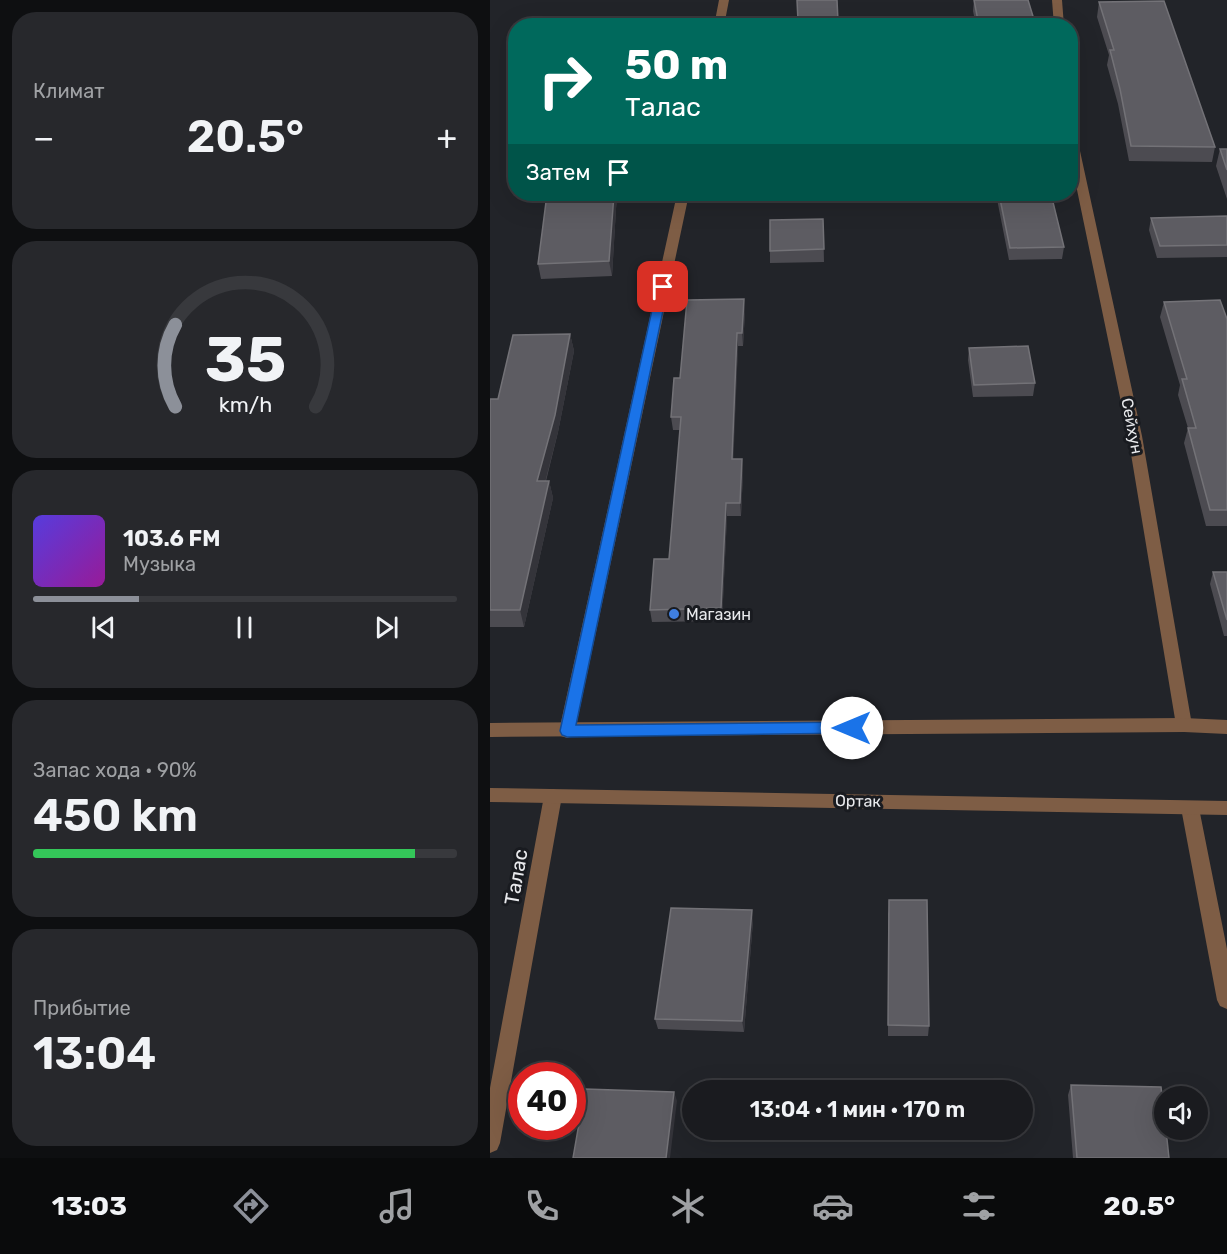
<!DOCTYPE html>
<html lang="ru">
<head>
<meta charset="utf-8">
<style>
  body { margin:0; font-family:Rubik,sans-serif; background:#27282c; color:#f1f3f6; height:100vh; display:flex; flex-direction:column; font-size:22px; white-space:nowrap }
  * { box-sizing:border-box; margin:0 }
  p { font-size:20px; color:#9fa1a4 }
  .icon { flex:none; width:33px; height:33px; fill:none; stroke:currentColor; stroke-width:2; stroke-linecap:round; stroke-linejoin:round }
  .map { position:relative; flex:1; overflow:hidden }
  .drawer { display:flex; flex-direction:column; gap:12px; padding:12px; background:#0e0f11; width:490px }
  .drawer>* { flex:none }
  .top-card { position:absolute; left:18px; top:18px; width:570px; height:183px; border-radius:24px; box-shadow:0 6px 24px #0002,0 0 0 2px #38393d; background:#00695c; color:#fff; overflow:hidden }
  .fabs { position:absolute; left:664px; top:1086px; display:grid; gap:12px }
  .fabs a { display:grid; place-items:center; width:54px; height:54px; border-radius:50%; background:#1a1b1f; box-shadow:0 6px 24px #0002,0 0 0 2px #38393d; font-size:30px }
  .speed { position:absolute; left:18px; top:1062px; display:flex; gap:12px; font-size:30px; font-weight:700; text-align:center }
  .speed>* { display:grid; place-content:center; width:78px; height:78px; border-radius:50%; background:#1a1b1f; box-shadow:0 6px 24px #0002,0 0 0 2px #38393d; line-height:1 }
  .speed .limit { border:9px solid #d22; background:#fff; color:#111 }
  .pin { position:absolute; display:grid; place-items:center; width:51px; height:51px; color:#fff; margin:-26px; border-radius:12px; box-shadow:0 3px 9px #0006 }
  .me { position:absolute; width:66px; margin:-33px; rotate:270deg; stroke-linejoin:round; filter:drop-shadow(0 0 4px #0008) }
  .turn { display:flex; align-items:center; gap:21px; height:126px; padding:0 18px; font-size:27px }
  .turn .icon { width:78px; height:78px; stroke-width:2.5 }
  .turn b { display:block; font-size:42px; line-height:51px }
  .then { display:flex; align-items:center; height:57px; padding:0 18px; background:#0003; gap:12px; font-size:22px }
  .big { font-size:45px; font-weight:600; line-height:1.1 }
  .drawer .tile { flex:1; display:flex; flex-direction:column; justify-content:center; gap:9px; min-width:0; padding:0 21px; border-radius:24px; background:#27282c }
  .drawer .dial { align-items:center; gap:0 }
  .dial svg { height:156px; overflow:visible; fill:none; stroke:#38393d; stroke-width:7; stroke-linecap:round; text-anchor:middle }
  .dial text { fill:#f1f3f6; stroke:none }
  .song { display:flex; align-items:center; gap:18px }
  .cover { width:72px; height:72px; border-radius:9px; background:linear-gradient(135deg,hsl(250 70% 55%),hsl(300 70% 35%)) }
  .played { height:6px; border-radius:3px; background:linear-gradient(90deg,#8c9099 25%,#38393d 25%) }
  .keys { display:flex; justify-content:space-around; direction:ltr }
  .heat { display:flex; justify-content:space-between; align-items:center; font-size:33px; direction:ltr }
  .charge { height:9px; border-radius:4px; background:linear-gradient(90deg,#34c759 90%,#38393d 0) }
  .trip { position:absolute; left:192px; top:1080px; width:351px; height:60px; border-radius:30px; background:#1a1b1f; box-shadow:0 6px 24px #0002,0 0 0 2px #38393d; font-weight:600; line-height:60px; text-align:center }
  .tabs { display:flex; height:96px; justify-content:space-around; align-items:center; background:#0a0b0c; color:#9fa1a4 }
  .tabs .icon { width:42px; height:42px }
  .tabs .current { color:#8c9099 }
  .tabs b { font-size:27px; color:#f1f3f6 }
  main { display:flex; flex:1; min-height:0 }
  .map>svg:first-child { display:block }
</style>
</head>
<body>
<main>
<section class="drawer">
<div class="tile"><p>Климат</p>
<div class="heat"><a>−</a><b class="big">20.5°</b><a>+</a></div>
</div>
<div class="tile dial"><svg viewBox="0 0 100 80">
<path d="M14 69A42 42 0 1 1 86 69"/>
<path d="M14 69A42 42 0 0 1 14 27" stroke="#8c9099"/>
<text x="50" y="56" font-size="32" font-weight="700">35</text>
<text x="50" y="72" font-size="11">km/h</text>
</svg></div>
<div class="tile">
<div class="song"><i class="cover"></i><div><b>103.6 FM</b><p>Музыка</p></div></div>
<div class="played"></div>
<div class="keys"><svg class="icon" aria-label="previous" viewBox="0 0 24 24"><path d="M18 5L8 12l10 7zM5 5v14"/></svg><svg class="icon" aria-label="pause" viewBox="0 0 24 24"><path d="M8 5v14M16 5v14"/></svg><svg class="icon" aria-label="next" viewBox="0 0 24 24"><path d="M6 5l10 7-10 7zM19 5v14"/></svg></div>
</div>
<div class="tile"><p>Запас хода · 90%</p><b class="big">450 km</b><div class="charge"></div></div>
<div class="tile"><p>Прибытие</p><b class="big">13:04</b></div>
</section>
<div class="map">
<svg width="737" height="1158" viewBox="0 0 737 1158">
  <rect width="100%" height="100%" fill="#222429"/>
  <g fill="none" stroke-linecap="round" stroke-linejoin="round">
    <!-- minor -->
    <path fill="#7e5d45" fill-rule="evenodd" d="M229,0H239L234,26H224Z
      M562,0H572L574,26H564Z
      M580,125L585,128L652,436L702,725L700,730L694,732L688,730L686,725L638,436L580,156Z
      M187,194H199L85,731L83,736L77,738L71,736L69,731Z
      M63,789L69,791L72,796L10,1143L7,1150L0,1153V1088L54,796L57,791Z
      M700,801L706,803L709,808L737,949V1009L730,1006L727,1000L691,808L694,803Z"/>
    <!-- tertiary -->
    <path fill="#7e5d45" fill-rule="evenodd" d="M694,718L737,720V734L694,732L0,737V723Z
      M0,788L737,801V815L0,802Z"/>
  </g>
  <!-- wall -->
  <path fill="#4c4b51" d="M484,0L546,26H486L483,11Z
    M609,2L725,147L722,162L639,161L628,104L617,65L619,55L607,17Z
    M308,21H348V26H308Z
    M730,149H737V199L726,166Z
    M506,194H561L574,247L572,259L519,260Z
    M126,209L122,276L51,279L48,264Z
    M737,216V257L667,258L659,230L661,218Z
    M333,219L334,262L280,263V251Z
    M674,302L737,319V526H716L694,443L698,428L688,395L690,385L670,317Z
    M255,312L253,346H248L243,459L253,472L251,516H237L232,621L162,622L160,610L179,559L190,430H183L181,417L190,378Z
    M80,334L84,351L68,432L56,481H59L63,498L34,627H0V399H8Z
    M479,348L545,383L543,396L483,397L478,360Z
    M723,572H737V636H734L720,584Z
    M398,911L439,1026L438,1036H398Z
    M263,921L254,1032L168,1029L165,1019Z
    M581,1085L679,1158H583L578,1095Z"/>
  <!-- shaded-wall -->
  <path fill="#34343a" d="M124,194H129L126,209L122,276L119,261Z
    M254,299L255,312L253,346L252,333Z
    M247,333L248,346L243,472L242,459Z
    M80,334L84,351L68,432L51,498L47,481Z
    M252,459L253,472L251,516L250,503Z
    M59,481L63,498L34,627L30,610Z
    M236,503L237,516L232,621L231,608Z
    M262,910L263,921L254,1032L252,1021Z
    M184,1092L187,1101L180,1158H176Z"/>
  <!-- building -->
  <path fill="#5d5c62" stroke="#737277" stroke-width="1.5" d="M307,0H347L348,21H308Z
    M484,0H538L546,26H489Z
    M674,1L725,147L641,146L630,89L620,50H624L609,2Z
    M730,149H737V170Z
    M72,194H124L119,261L48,264L56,202L70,201Z
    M509,194H561L574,247L520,248Z
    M737,216V245L670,246L661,218Z
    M333,219L334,249L280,251V220Z
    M254,299L252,333H247L242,459H252L250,503H236L231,608L160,610L164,559H179L191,417H181L184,378H190L197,300Z
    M730,300L737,319V510H720L698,428H706L692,379H697L674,302Z
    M80,334L65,415L47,481H59L30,610H0V399H8L23,335Z
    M538,346L545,383L484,385L479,348Z
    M723,572H737V620Z
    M399,900H437L439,1026L398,1025Z
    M181,908L262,910L252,1021L165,1019Z
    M581,1085L671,1087L675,1121V1130H676L679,1158H587Z
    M95,1089L184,1092L176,1158H83Z"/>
  <!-- route -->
  <path fill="#1a73e8" stroke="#114b97" stroke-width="1.5" d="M173,284L178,287L86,725L362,722L367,724L369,728L367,733L77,737L72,735L70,731L167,287Z"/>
  <!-- markers -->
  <circle fill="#3f7fe0" stroke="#191b20" stroke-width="2" cx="184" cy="614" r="6"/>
  <g text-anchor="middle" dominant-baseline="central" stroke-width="6" stroke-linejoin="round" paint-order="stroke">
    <!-- street labels -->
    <g font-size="16" fill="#e9eaed" stroke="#191b20">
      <text transform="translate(642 426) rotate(79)">Сейхун</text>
      <text transform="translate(368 801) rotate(1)">Ортак</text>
    </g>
    <!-- poi labels -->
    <g font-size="16" fill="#e9eaed" stroke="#191b20" text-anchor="start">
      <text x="196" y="614">Магазин</text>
    </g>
    <!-- near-street labels -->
    <g font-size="20" fill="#e9eaed" stroke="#191b20">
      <text transform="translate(26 877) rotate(-80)">Талас</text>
    </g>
  </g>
</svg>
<div class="fabs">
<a><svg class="icon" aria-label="sound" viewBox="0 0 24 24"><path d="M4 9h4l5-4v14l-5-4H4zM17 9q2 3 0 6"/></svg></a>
</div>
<div class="speed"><div class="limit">40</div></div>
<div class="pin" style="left:173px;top:287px;background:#d93025"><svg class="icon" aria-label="arrive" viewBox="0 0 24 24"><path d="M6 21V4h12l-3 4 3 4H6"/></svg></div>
<svg class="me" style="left:362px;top:728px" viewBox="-20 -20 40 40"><circle r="19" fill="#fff"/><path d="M0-13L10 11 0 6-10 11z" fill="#1a73e8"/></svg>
<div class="trip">13:04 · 1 мин · 170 m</div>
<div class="top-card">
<div class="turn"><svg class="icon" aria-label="right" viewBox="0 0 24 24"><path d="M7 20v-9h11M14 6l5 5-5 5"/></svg><div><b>50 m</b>Талас</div></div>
<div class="then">Затем<svg class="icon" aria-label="arrive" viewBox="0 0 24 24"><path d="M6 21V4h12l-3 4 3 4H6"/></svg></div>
</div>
</div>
</main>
<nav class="tabs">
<b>13:03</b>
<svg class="icon current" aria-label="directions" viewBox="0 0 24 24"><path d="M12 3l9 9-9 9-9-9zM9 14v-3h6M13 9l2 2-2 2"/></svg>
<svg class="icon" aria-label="music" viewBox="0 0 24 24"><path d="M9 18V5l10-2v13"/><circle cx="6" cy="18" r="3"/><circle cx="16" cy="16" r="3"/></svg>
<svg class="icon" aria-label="phone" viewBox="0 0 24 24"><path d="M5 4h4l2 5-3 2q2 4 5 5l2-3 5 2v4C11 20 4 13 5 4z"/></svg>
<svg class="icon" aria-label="climate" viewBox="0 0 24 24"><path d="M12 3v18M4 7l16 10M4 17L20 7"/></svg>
<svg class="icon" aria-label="car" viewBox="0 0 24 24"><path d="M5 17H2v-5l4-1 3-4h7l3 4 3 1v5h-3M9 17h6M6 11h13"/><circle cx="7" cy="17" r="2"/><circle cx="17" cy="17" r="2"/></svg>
<svg class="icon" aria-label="filters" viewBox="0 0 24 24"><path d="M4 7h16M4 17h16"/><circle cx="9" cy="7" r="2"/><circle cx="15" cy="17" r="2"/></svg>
<b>20.5°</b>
</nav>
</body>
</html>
